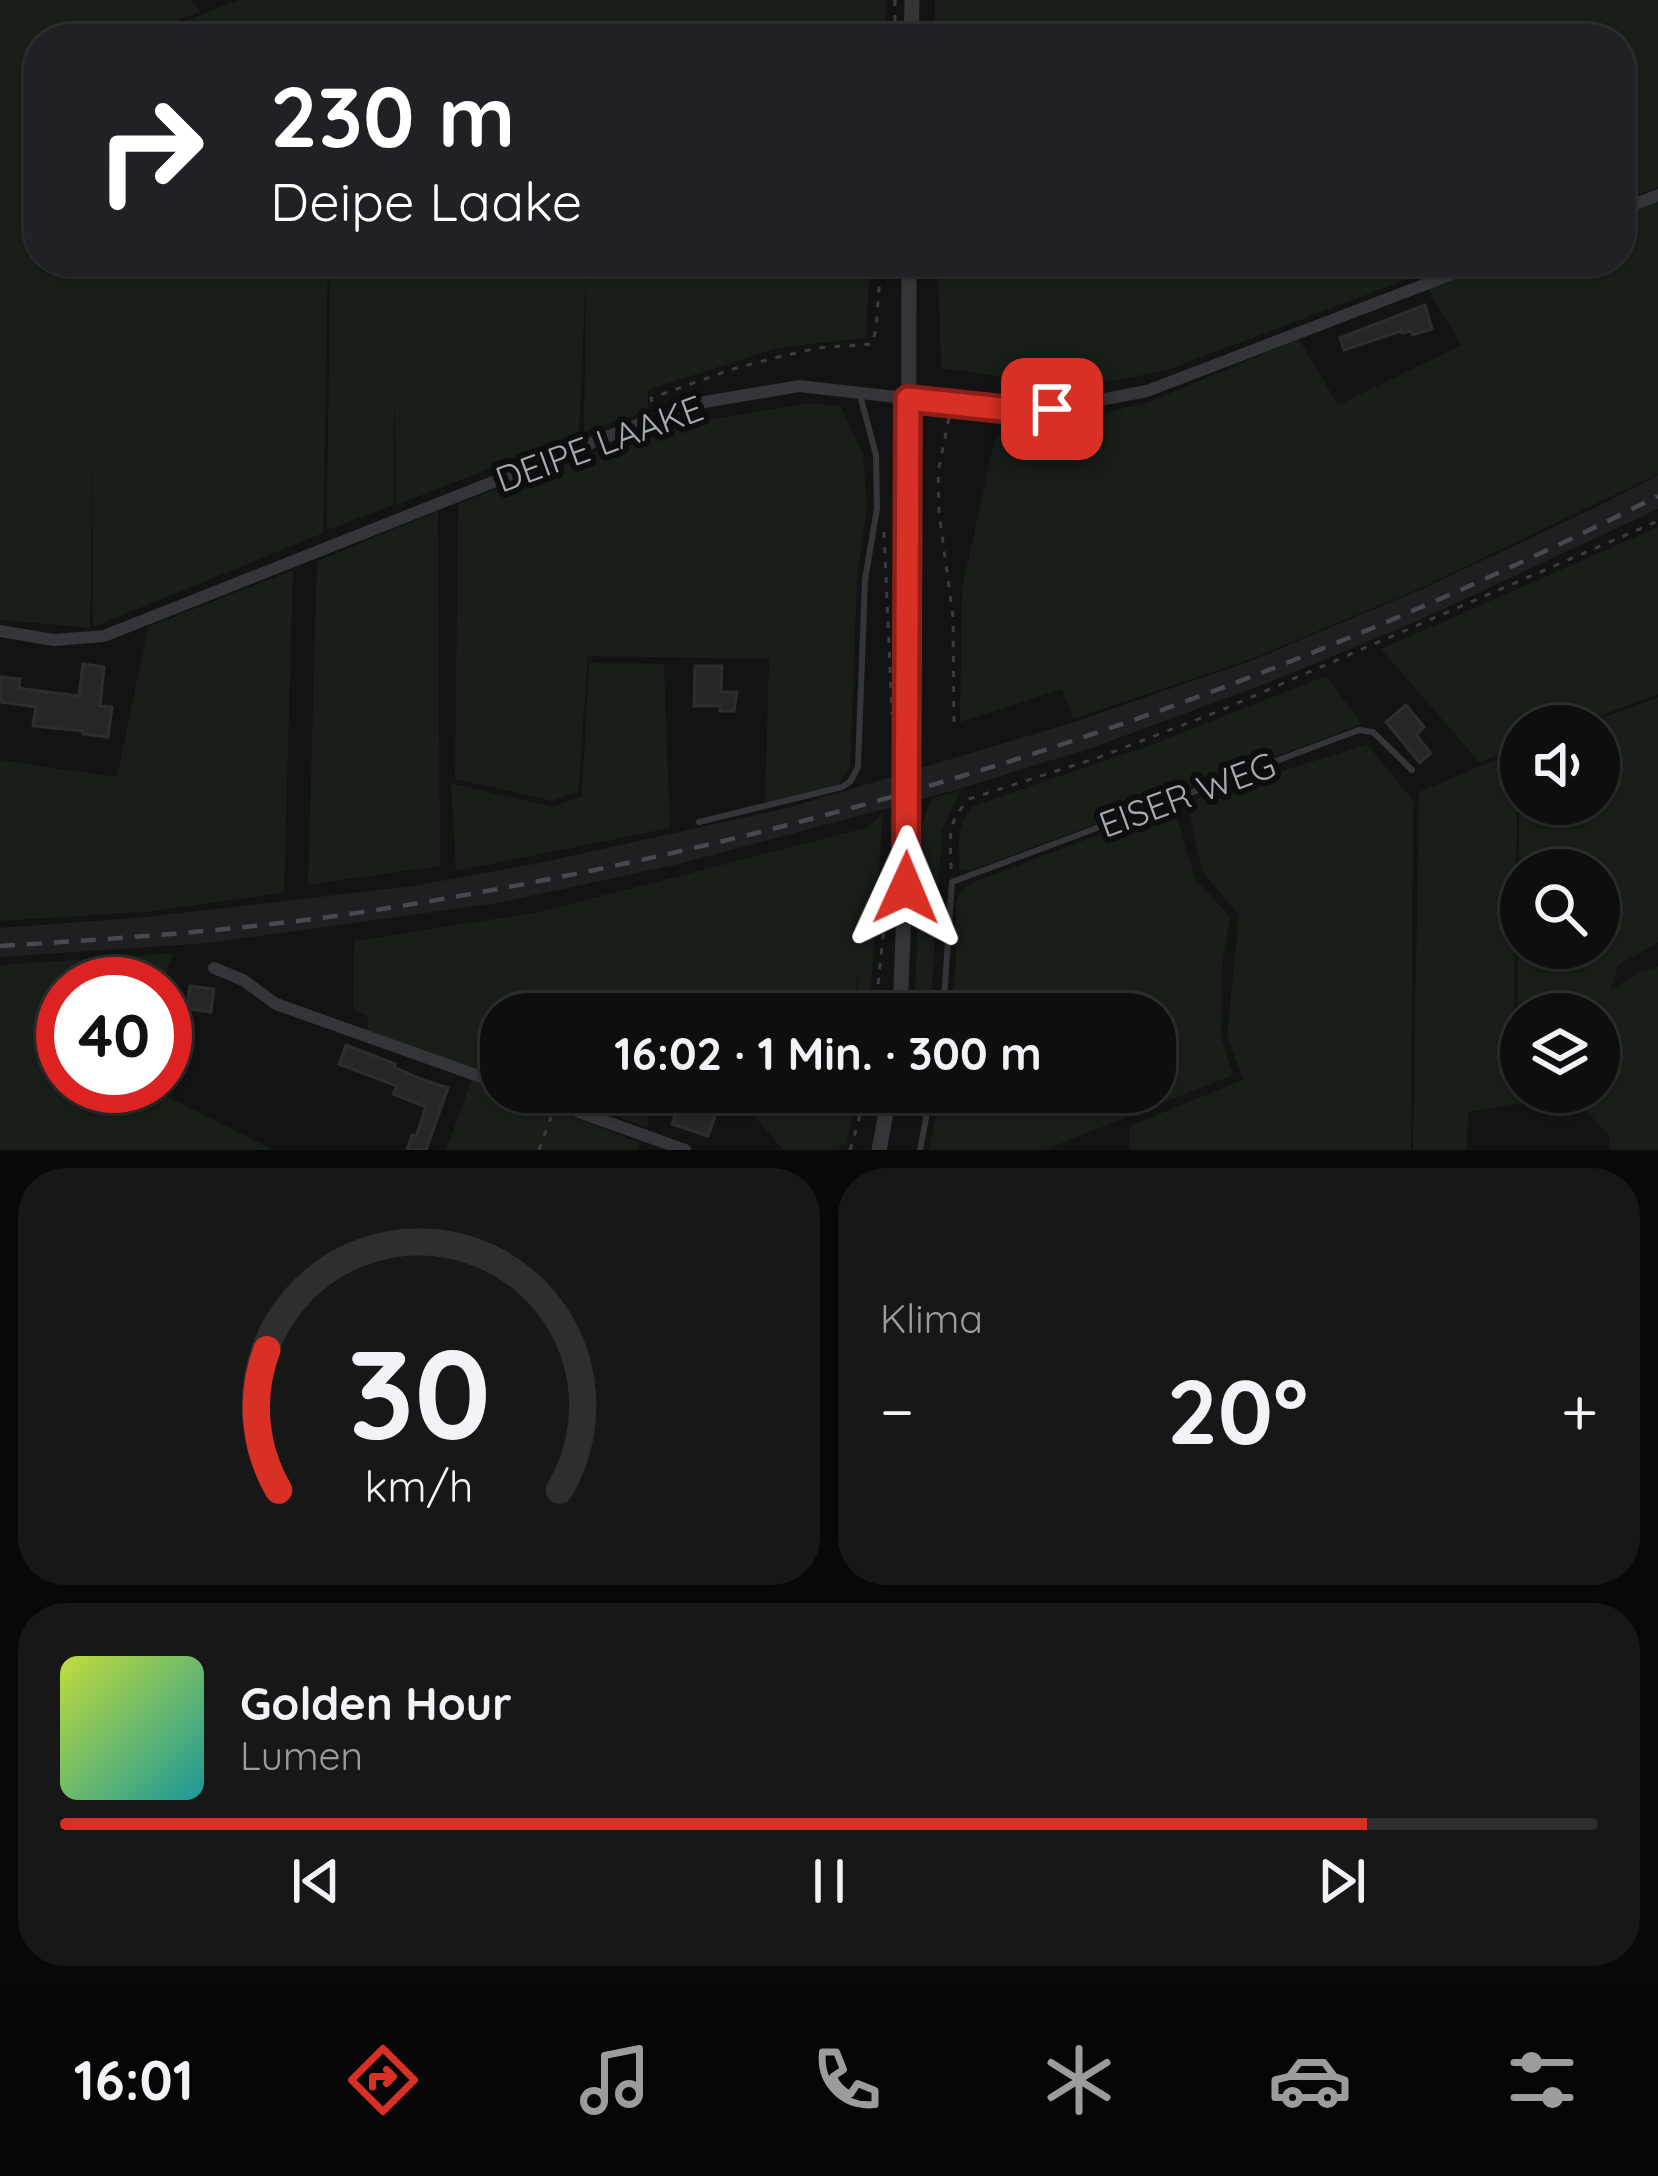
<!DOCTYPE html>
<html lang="de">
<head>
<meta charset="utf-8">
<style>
  body { margin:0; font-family:Quicksand,sans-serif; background:#171718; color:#f1f3f6; height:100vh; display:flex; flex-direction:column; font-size:45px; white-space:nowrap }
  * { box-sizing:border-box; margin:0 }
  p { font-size:39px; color:#9b9c9e }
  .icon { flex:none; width:66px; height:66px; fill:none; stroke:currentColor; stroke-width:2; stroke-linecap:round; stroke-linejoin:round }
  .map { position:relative; height:1150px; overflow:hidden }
  .drawer { display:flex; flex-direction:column; gap:18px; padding:18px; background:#080808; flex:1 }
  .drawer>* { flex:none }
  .top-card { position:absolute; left:24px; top:24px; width:1611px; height:252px; border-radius:48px; box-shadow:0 3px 9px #0004,0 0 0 3px #2e2e2f; background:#202124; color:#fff; overflow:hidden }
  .buttons { position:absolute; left:1500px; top:705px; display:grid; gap:24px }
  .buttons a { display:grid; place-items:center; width:120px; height:120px; border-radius:50%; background:#0e0e0f; box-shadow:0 3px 9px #0004,0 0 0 3px #2e2e2f; font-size:60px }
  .speed { position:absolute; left:36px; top:957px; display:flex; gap:24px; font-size:60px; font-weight:700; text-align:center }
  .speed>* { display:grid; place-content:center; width:156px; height:156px; border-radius:50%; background:#0e0e0f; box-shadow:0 3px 9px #0004,0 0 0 3px #2e2e2f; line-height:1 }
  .speed .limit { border:18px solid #d22; background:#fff; color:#111 }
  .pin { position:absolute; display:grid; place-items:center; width:102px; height:102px; color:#fff; margin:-51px; border-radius:24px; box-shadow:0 6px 18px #0006 }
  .me { position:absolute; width:132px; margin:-66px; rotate:1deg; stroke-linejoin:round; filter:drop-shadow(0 0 9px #0008) }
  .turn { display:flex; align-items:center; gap:42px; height:252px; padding:0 48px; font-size:54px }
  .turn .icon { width:156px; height:156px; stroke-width:2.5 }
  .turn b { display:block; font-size:84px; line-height:102px }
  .big { font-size:90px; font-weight:800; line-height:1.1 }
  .drawer .tile { flex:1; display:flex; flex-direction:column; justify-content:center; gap:18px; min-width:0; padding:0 42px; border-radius:48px; background:#171718 }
  .drawer .dial { align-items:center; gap:0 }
  .dial svg { height:312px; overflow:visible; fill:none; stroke:#2e2e2f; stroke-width:7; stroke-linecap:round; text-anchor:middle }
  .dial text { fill:#f1f3f6; stroke:none }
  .song { display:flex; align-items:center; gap:36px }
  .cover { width:144px; height:144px; border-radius:18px; background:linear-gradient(135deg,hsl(70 70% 55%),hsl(180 70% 35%)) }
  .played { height:12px; border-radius:6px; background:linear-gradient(90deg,#d93025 85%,#2e2e2f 85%) }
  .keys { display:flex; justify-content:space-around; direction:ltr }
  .heat { display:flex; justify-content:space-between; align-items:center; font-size:66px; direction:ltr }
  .drawer .tiles { flex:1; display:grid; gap:18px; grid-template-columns:1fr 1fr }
  .tile:last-child { grid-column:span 2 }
  .trip { position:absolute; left:480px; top:993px; width:696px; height:120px; border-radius:48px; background:#0e0e0f; box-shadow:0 3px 9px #0004,0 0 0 3px #2e2e2f; font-weight:800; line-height:120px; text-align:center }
  .dock { display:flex; height:192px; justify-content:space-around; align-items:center; background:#060606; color:#9b9c9e }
  .dock .icon { width:84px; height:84px }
  .dock .selected { color:#d93025 }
  .dock b { font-size:54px; color:#f1f3f6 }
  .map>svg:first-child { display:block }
</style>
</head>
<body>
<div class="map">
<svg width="1658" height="1150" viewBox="0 0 1658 1150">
  <rect width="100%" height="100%" fill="#131314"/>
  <!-- built -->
  <path fill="#1f1f21" d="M1658,475V509L1413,623L1270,682L1094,747L959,789L679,864L497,903L209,943L0,957V928L147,917L413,886L539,863L791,807L1074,722L1253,660L1422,589L1607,502Z"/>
  <!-- green -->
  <path fill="#191e19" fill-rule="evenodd" d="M0,0H191L200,11L134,39H39V261H328L323,533L93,627V454L90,628L0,620Z
    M238,0H886L884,39H141Z
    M935,0H1658V187L1620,202V39H935Z
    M1658,200V474L1421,588L1254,658L1073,719L1062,689L960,722L962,589L995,437L1147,403L1299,339L1338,405L1461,345L1428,289L1500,261H1620V214Z
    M330,261H870L866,338L776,348L648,390V411L584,433L586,272L579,434L396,505L394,367V505L327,530Z
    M938,261H1456L1167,370L1114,381L1056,385L941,368Z
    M804,404L840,405L863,453L867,507L857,578L850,769L836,787L765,804L769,659L588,656L578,791L552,801L455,779L458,504L662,427Z
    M438,511L440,866L308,885L317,561Z
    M1658,527V694L1574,726H1521V746L1479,762L1381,649Z
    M293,570L284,893L145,912L0,921V760L117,777L148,627Z
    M589,663L664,664L670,828L456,871L451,783L553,807L582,796Z
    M1326,676L1362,724L969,871L959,869C960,841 955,829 973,806L1148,746Z
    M1658,697V943L1618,965L1611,990L1639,972L1658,967V1150H1609V1135L1576,1101L1513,1104L1468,1112L1467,1150H1413L1419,792L1518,750L1514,1018L1521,1017V1092H1599V1014H1531L1586,997L1517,1014L1520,749L1521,804H1599V726H1582ZM1521,870H1599V948H1521Z
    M1367,744L1416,804L1413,805L1411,1150H1129V1126L1243,1080L1227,1035L1239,915L1202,871L1187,802Z
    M960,791L942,830L930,1014H914L922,825L932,798Z
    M1173,806L1195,878L1230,917L1222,966L1221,1036L1233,1075L1044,1150H929L941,1092H1155V1014H951L956,961V902L960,892L967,885Z
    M883,813L869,1014H857L859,956L855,1014H501V1077L368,1032V1016L353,1010L354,941L539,912L869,827Z
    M173,953L163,984H63V1086H146L274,1150H0V965Z
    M472,1079L641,1143L638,1150H446Z
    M545,1092H654L647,1127Z
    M735,1092H848L847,1112L850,1092H858L846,1146L840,1145L839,1150H783Z"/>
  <!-- building -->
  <path fill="#262628" stroke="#2d2d30" stroke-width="3" d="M1425,305L1432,329L1413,335L1411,331L1402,333L1401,331L1344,350L1340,338Z
    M83,664L104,667L100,706L112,707L108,737L83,734V731L33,726L36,707L0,702V677L20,679L19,688L24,689L79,696Z
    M695,666H722L721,692H737L734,711H720V706H694Z
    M1406,705L1424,727L1416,735L1431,753L1420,763L1386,722Z
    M190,986L214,989L211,1012L187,1009Z
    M346,1045L395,1064L394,1067L421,1079L448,1088L426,1150H407L412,1135L416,1136L426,1107L393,1094L397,1086L339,1064Z
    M680,1101L716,1113L708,1136L672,1124Z"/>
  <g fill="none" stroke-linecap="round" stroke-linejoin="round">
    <!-- path -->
    <path stroke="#3a3c3f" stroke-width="3" stroke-dasharray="6 9" stroke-linecap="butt" d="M895,0V22
      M652,402L651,398L733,369L778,357L818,348L872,344L876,329L881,261
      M949,418L938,472L939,512L953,617L954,724
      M884,532L892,714
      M951,869C951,837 945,825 969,799L1097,758L1219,711L1658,521
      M875,1014L889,878
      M539,1150L551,1117
      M850,1150L858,1123L864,1092"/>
    <!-- service -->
    <path stroke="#343538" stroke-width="6" d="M699,822L842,787L850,782L858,767L865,580L877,508L876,455L860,395
      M943,1014L952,882L1359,730L1373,732L1412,770
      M920,1150L931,1092"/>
    <!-- minor -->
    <path stroke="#343538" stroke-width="12" d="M1620,210L1658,195
      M0,631L54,640L104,636L657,417L699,403L799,386L1002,409H1052L1147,391L1486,261
      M214,968L243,980L276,1004L501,1084
      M523,1092L685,1150"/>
    <!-- tertiary -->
    <path stroke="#343538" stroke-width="15" d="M911,39L912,0
      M908,748L909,261
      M900,1014L907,828
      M879,1150L890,1092"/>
    <!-- rail -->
    <path stroke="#47494d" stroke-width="4.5" stroke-dasharray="15 12" stroke-linecap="butt" d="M0,946C114,939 229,931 343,915C809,845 1238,708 1658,496"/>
    <!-- tertiary-bridge -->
    <path stroke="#343538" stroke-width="15" d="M907,828L908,748"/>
  </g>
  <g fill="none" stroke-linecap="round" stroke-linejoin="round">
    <defs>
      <path id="route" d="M906,888L908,399L1002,409H1052"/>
    </defs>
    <!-- route casing -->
    <use href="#route" stroke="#8d1f18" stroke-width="30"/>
    <!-- route -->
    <use href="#route" stroke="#d93025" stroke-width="21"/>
  </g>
  <g text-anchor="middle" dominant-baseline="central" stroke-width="12" stroke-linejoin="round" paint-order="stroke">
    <!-- street labels -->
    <g font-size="36" fill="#a6abb3" stroke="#0e0e0f">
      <text transform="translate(599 443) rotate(-20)">DEIPE LAAKE</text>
      <text transform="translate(1187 794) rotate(-20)">EISER WEG</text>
    </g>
  </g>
</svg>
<div class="buttons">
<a><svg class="icon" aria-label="sound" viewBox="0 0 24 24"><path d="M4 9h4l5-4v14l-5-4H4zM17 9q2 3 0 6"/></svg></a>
<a><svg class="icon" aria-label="search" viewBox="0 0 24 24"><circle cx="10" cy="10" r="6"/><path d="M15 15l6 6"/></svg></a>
<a><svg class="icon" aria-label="layers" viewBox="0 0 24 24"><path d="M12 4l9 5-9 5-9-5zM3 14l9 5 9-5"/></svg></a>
</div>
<div class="speed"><div class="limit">40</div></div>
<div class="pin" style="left:1052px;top:409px;background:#d93025"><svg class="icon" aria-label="arrive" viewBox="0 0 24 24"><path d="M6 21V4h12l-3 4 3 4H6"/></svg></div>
<svg class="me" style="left:906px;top:888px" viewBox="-20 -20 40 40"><path d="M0-17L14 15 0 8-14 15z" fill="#d93025" stroke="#fff" stroke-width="4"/></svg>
<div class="trip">16:02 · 1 Min. · 300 m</div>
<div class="top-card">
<div class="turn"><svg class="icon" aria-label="right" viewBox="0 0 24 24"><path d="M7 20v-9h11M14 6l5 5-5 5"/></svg><div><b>230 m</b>Deipe Laake</div></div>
</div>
</div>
<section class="drawer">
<div class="tiles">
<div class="tile dial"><svg viewBox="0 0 100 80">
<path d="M14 69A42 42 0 1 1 86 69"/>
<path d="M14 69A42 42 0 0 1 11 33" stroke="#d93025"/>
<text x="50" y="56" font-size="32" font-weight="700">30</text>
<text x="50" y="72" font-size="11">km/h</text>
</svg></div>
<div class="tile"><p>Klima</p>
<div class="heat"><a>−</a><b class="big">20°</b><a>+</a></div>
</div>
<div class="tile">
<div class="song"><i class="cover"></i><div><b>Golden Hour</b><p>Lumen</p></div></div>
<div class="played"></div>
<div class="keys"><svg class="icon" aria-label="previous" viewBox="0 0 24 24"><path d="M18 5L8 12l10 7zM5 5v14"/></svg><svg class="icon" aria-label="pause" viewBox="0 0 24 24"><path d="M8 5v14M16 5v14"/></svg><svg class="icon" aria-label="next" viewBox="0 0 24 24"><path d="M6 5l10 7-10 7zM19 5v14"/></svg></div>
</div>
</div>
</section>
<nav class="dock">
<b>16:01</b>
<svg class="icon selected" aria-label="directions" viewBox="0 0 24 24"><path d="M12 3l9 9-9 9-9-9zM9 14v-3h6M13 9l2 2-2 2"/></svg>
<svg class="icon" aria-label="music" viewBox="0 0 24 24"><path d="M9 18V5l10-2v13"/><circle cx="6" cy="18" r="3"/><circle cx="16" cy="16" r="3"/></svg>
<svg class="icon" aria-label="phone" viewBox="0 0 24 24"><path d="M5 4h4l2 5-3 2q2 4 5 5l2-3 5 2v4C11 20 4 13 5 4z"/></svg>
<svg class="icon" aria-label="climate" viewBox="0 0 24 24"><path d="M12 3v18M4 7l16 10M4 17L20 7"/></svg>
<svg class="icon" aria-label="car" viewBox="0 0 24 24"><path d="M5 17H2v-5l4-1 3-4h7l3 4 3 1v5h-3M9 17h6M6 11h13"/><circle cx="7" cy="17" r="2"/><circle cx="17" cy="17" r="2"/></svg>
<svg class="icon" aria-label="filters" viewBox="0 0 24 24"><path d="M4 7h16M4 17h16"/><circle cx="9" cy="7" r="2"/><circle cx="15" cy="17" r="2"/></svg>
</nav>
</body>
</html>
